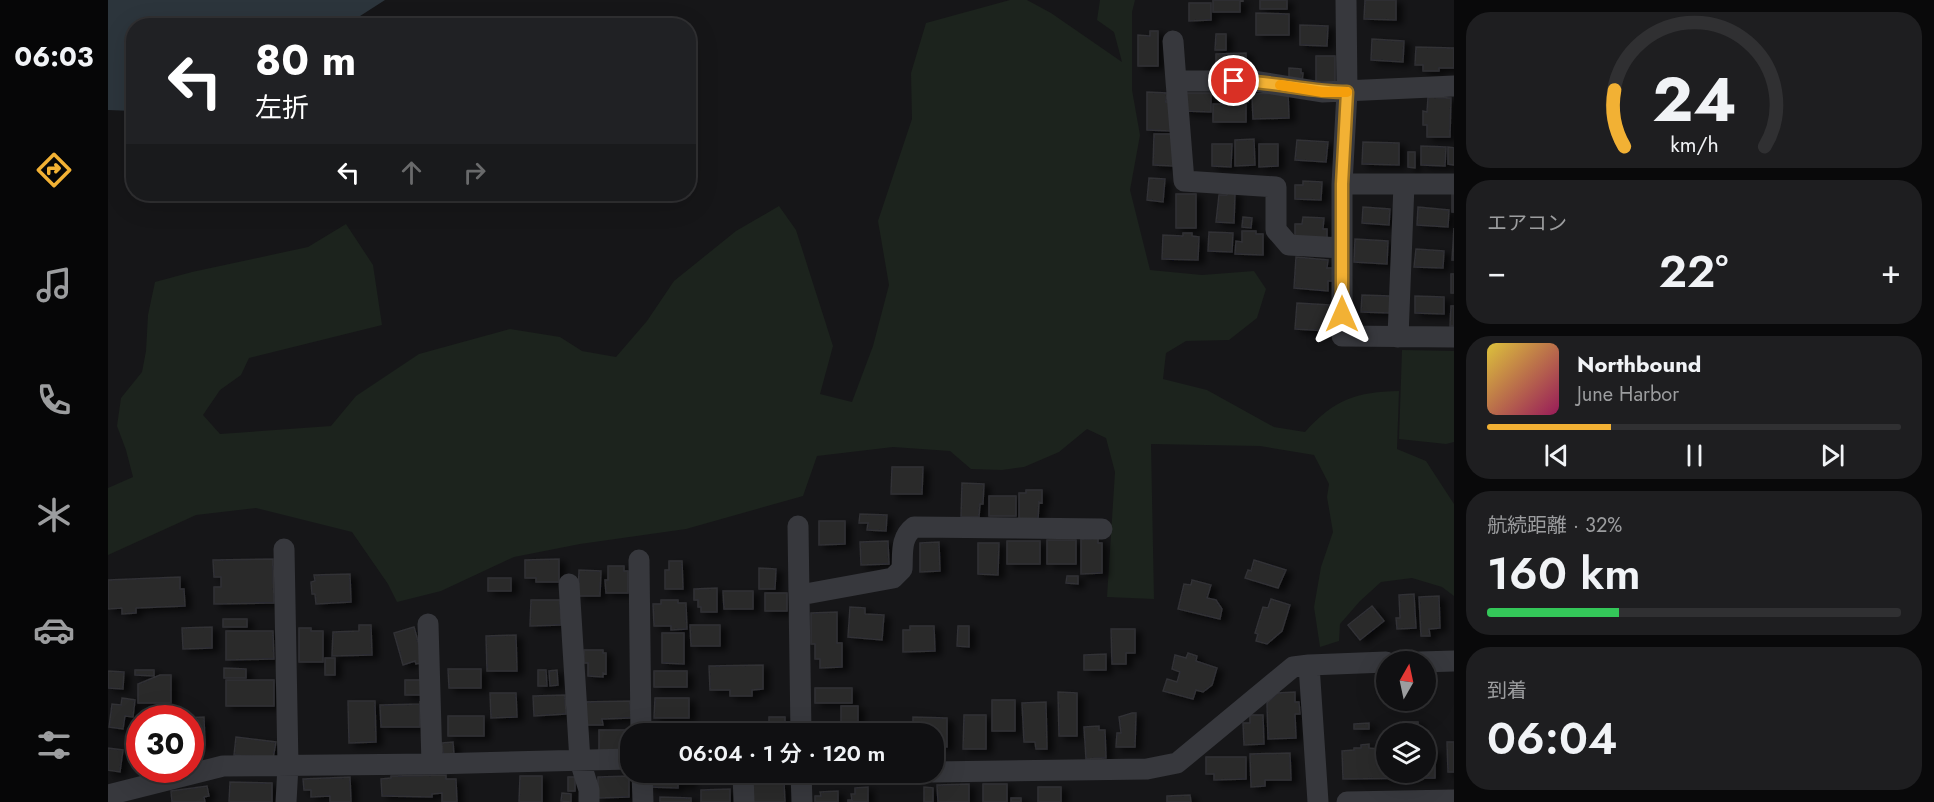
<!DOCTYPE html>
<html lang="ja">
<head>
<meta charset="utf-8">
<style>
  body { margin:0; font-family:Jost,"Noto Sans JP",sans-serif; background:#1e1e20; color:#f1f3f6; height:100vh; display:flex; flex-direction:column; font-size:22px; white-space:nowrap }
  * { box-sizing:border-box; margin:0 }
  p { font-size:20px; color:#9c9d9f }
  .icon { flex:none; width:33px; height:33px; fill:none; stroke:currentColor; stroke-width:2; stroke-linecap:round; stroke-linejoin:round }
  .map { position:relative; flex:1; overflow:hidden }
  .panel { display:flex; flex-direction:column; gap:12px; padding:12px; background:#09090a; width:480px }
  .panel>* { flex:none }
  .hud { position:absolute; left:18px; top:18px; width:570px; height:183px; border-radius:24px; box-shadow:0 6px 24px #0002,0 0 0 2px #303032; background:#202124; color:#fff; overflow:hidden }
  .needle { width:39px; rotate:9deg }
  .tools { position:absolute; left:1268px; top:651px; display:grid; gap:12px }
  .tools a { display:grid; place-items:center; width:60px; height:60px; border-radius:50%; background:#101012; box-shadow:0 6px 24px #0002,0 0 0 2px #303032; font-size:30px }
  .speed { position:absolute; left:18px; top:705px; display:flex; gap:12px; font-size:30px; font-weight:700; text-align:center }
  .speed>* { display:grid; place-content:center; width:78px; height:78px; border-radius:50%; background:#101012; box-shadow:0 6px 24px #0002,0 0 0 2px #303032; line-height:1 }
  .speed .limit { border:9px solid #d22; background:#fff; color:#111 }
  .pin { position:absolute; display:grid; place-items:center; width:51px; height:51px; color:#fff; margin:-26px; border:3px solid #fff; border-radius:50%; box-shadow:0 2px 6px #0007 }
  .me { position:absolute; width:66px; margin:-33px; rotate:0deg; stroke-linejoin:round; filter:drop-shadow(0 0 4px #0008) }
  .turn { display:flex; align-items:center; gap:21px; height:126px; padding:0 30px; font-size:27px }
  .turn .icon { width:78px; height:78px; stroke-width:2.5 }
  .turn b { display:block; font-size:42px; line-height:51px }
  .lanes { display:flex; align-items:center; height:57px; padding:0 30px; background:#0003; justify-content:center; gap:30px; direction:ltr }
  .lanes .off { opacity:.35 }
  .big { font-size:45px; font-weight:600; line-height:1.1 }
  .panel .card { flex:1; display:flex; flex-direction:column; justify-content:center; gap:9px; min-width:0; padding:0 21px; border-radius:24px; background:#1e1e20 }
  .panel .dial { align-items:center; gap:0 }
  .dial svg { height:156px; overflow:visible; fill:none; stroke:#303032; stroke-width:7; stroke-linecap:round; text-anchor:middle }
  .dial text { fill:#f1f3f6; stroke:none }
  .song { display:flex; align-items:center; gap:18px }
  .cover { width:72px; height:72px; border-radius:9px; background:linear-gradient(135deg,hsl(50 70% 55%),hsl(330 70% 35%)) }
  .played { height:6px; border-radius:3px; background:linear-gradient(90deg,#f2b134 30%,#303032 30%) }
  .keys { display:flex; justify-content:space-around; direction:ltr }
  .heat { display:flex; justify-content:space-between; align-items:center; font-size:33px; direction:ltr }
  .charge { height:9px; border-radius:4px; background:linear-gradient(90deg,#34c759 32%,#303032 0) }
  .trip { position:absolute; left:512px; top:723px; width:324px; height:60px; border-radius:24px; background:#101012; box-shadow:0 6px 24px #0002,0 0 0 2px #303032; font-weight:600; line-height:60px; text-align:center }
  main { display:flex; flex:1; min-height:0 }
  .tabs { display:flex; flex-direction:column; width:108px; justify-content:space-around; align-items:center; background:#060607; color:#9c9d9f }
  .tabs .icon { width:42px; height:42px }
  .tabs .current { color:#f2b134 }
  .tabs b { font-size:27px; color:#f1f3f6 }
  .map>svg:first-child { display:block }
</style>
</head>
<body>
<main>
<nav class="tabs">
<b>06:03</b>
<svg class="icon current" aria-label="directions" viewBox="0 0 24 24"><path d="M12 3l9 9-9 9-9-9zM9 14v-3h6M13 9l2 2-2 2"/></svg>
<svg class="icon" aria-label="music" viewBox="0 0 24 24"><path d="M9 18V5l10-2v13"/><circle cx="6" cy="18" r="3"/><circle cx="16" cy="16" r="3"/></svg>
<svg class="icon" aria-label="phone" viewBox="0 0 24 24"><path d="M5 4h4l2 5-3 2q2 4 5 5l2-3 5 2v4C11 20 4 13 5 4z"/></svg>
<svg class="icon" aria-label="climate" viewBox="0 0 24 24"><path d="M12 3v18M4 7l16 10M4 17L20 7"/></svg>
<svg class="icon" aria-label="car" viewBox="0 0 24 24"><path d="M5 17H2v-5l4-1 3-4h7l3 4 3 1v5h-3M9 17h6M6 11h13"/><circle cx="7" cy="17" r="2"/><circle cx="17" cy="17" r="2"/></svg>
<svg class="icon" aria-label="filters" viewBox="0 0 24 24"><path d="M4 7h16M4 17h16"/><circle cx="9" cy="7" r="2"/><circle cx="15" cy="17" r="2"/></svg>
</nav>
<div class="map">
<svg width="1346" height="802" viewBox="0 0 1346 802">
  <defs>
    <filter id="shadow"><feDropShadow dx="6" dy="3.5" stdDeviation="3" flood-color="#0009"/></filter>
  </defs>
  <rect width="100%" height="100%" fill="#161618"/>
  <!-- green -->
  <path fill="#1c231d" d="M902,0H919L943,13L1014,62L1006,32L989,20L992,0H1027L1024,12V90L1032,135L1022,190L1042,270L1094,275L1146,271L1158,289L1149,318L1121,340L1078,341L1058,353L1055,379L1099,390L1166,427L1197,432C1227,399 1248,392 1291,391L1289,449L1318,461L1346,504V596L1334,587L1304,578L1273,582L1252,601L1232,624L1231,641L1212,647L1206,607L1213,567L1225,532L1219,497L1221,484L1206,455L1152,446L1043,444L1046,599L999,597L1007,472L998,438L979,429L951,452L916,467L894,470L863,469L842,451L785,447L709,456L695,496L578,529L472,544L406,557L333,591L289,602L280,584L244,532L148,508L88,515L0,555V488L25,477L18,450L9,426L13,398L34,372L38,351L40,315L47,282L84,272L200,247L238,224L265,265L274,325L141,358L133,375L112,390L95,415L112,434L223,426L248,396L311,354L402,329L452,337L474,351L508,357L539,321L566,281L628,231L671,206L688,230L725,346L712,394L744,402L765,346L781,285L770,221L804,119L803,73L818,23Z
    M1294,350L1346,351V442L1338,444L1291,439Z"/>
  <!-- water -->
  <path fill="#2c353c" d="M0,0H277L238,25L26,26L25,111L0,110Z"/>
  <!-- building -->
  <path fill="#29292c" stroke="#303034" stroke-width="1.5" filter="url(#shadow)" d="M1105,0H1135V1L1132,0V12H1105Z
    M1152,0H1179V9H1152Z
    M1257,0H1288V20L1256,19Z
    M1081,3H1103V20L1081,21Z
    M1148,13L1181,14V35H1148Z
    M1192,25L1220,26L1219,46L1192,45Z
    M1042,31H1050V66H1030V35L1042,36Z
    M1108,34H1118V50H1107Z
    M1264,39L1296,41L1295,62L1263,60Z
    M1308,47L1346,48V68H1331V71H1315V65H1307Z
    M1138,53V77H1108V54Z
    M1208,56H1227V85H1208Z
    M1181,68L1193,69V73H1195L1194,83H1181Z
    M1133,89H1140V102H1133Z
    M1039,92L1059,93L1058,102H1063V131L1039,130Z
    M1076,93H1103V112L1076,111Z
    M1180,93L1181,118L1145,119L1144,94Z
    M1320,97L1343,98L1342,137H1319V125H1315V111L1319,112Z
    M1105,104H1138V122H1105Z
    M1046,134H1066L1065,166L1045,165Z
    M1146,139L1147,165L1127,166V140Z
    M1189,140L1220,142L1218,162L1187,160Z
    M1255,142L1291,143V165L1254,164Z
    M1104,144H1124L1123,167L1104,166Z
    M1151,144H1170V166L1151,167Z
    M1313,146L1338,147L1337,166L1313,165Z
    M1340,147L1346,148V165L1340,164Z
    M1300,152H1307V168L1300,167Z
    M1041,178L1057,179L1055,202L1039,200Z
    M1195,181L1214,182L1213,200L1187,199V185H1195Z
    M1120,192L1127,193L1126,223L1108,222L1111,195H1119Z
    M1344,192H1346V212H1344Z
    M1068,194H1088V228H1068Z
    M1255,207L1282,209L1281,225L1254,223Z
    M1310,207L1341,210L1340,227L1309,225Z
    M1135,217L1144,218L1143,228L1134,227Z
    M1195,217L1216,218L1215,229H1219V241L1187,237V224H1194Z
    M1346,228V260H1344Z
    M1134,231H1148V234H1155V255L1127,254L1128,241L1134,242Z
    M1101,232L1125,233L1124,252L1100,251Z
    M1075,233H1084V236L1091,237L1090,260L1054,259L1055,235L1075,236Z
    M1247,239L1280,241L1279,264L1246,262Z
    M1308,249L1336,251L1335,268L1306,267Z
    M1188,257L1220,260L1219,268H1226L1225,281H1220V291L1186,288Z
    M1343,274H1346V293H1343Z
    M1254,295L1282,296V313L1253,312Z
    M1307,296L1336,297V314L1307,313Z
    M1189,303L1222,305L1220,331L1187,329Z
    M1343,306H1346V326H1342Z
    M784,467H815L814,494H783Z
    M854,483L876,484L875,504H872L871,517H853Z
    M918,490H934V503L931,502L930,520L911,519V493H918Z
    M881,496H908V516H881Z
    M752,514L779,515L778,531L759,530L760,523H751Z
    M711,521H737V544L711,545Z
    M990,538V543H994V573L973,574V539Z
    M939,540H968V564H939Z
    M780,541L781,564L753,565L752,542Z
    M899,541H932V564H899Z
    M831,542L832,571L812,572V543Z
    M870,543H891L890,575L870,574Z
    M165,559L166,603L106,604V587H113V577H106L105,560Z
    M451,559V582H428V578H417V560Z
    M1146,560L1178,570L1170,588L1137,578L1140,570L1143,571Z
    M561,561H574L575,589H557V570H561Z
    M500,566H516V571H520V593H498L497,580H500Z
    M651,568L668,569L667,589H651Z
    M471,570L493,571L492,596H470Z
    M242,574L243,602L208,604L207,594H204L203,582L207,581L206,575Z
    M959,576H970V584L958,583Z
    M72,577V589H76L77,606L28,608V613L14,614V608L0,609V580Z
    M380,578H403V591H380Z
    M1084,580L1103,585L1099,598L1108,600L1114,609L1112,619L1070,609L1076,584L1083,585Z
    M609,588V612H593V607H590V600H586V589Z
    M615,591H645V609H616Z
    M657,593H679V611H657Z
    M1306,594L1308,628L1289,629L1288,618H1292L1291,595Z
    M1331,596L1332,628L1321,629L1322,636H1313L1311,597Z
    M1163,599L1182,605L1174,631L1159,644L1148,641L1150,634L1147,633L1155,607L1160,608Z
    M423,600H452L453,625L422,626Z
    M553,600H570V603H578L579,629L563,630V626H546L545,604H553Z
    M1264,606L1276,621L1252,640L1240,625Z
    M742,607L757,608V614L776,615L774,640L740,637Z
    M729,612V643H734V667L712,668V659H707V644H703V613Z
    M115,619H139V627H115Z
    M251,625H263L264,655L224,656L225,632L251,631Z
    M582,625H612V646H583Z
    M802,626H826L827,651L795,652V630H802Z
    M850,626H861V647L849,646Z
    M104,627V648L75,649L74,628Z
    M306,627L316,662L308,664L307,661L295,665L286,633Z
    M191,628H203V631H215V662H191Z
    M1003,629H1027V653H1018V664H1004Z
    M118,631H165L166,659L118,660Z
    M554,633H576V664L554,663Z
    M408,635L409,671H379L378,636Z
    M476,650H495V653H498V674L495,673V677L480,676V663H476Z
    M1080,653L1089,656L1088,661L1109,668L1104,685L1095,692L1088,690L1085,699L1055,691L1059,679L1069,682L1072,672L1064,669L1067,655L1078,658Z
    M998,654V670H976V655Z
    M217,658H227V675H217Z
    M655,665V689L644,690V696H622V690H602L601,666Z
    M116,668L138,669V678H116Z
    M340,669H373V688H341Z
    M27,670H46V676L27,675Z
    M430,670H438L439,686H430Z
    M449,670L450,685L442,686L441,671Z
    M0,671L16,672L15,689L0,688Z
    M546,671H579V687H546Z
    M52,675H63V703H30V684Z
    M118,680H166V706H118Z
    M297,680H314V695H297Z
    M707,688H744V703H707Z
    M950,692L969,693V736H951Z
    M1187,692V702H1191L1192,714H1187L1188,738L1160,739L1159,703L1169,693Z
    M382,693H408L409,717L383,718Z
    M457,695L458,714L426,716L425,696Z
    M14,698L27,700L25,717L17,716L15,729L1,727L4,704L13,705Z
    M547,698H581V718H546Z
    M884,700H907V731H884Z
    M240,701H267L268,742L241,743Z
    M312,701V727H273L272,705L312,704Z
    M522,701L523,718L494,719L495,725H473V702Z
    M938,702L939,749H928L927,742H916L914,703Z
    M733,706H750V734H733Z
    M1024,713H1028L1027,747H1008L1009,733H1013L1011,717Z
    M856,715H878V749H855Z
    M1142,715H1155L1156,744L1136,745L1135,723H1142Z
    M340,716H376V736H340Z
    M96,717L97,745L82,746V718H76Z
    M661,717H677V725H661Z
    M805,717L839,718V747L825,746V734H805Z
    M1295,722H1310V729H1295Z
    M1261,723V729H1246V724Z
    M754,726H767V729H780V734H754Z
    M991,726V730H997L998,758L978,759L976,727Z
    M491,730H520V751H491Z
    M619,730L646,731V734H619Z
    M673,730V734H651L650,731Z
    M585,731H615V734H585Z
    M128,737L168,742L165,759L126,755Z
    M345,742L346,755H335L334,743Z
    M1339,742H1346V772H1340Z
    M1261,744V748L1278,750V772H1317V750H1327V778L1235,779L1234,751L1246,750V748H1253V745Z
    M0,748L15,750L12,772L0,770Z
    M1182,753L1183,780H1157V786L1143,787L1142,754Z
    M1098,757H1138V779L1106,780V774H1098Z
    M541,772H583L582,784H570V788L541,787Z
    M338,775V779H348L349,802H334V793L324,794V797L274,796L273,779L283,778V776Z
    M412,776H434V802H411Z
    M521,776V797L490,798V777Z
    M242,777L243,802H222V796L203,797V790H196L195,779Z
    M460,777H467V791H460Z
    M122,782L164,783V802H121Z
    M676,782L677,802H644V783Z
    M861,784V802H830L829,785Z
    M875,784H899V802H875Z
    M99,786L101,796L96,797L97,802H64L63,791Z
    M760,787V802H740V800H744L743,794H747V788Z
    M816,787L825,788V802H816Z
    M930,787H953V802H930Z
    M622,789V802H593V790Z
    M730,791V802H707V796H713L712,792Z
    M454,793L463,794V802L453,801Z
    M1082,795L1083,802H1059V796Z
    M552,797L583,798V802H552Z
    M903,798H913V802H903Z"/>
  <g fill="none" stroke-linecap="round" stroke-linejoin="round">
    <!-- minor -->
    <path stroke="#37383d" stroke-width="21" d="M1238,0L1239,92L1234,184V336L1346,337
      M1065,41L1068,81H1146L1214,92L1346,86
      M1068,81L1076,181L1168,187V230L1181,245L1234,248
      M1234,184H1346
      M1290,337L1296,184
      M690,526L693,734
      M176,549L180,766L178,802
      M531,560L533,734
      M461,584L472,761L481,790V802
      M692,595L785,578L794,569C795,553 792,538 806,527L994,529
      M320,624L324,764
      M1312,662L1346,661
      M534,772L535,802
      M693,772L694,802
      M825,772L1039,769L1069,763L1185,667L1201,665
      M605,773L749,772
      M635,773L636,802
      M0,795L115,766L324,764L522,759
      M1210,802L1201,665L1278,662
      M1239,802L1346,800"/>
  </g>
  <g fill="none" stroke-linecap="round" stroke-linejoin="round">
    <defs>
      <path id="route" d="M1126,81C1165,81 1201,92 1239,92L1234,184V314"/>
    </defs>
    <!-- route casing -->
    <use href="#route" stroke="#9d7322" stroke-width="15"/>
    <!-- route -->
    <use href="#route" stroke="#f2b134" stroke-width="10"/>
    <!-- slow -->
    <path stroke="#f59e0b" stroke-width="10" d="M1172,85L1214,92H1239"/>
  </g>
</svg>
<div class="tools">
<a><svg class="needle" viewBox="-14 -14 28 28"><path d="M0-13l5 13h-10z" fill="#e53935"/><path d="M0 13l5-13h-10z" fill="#9c9d9f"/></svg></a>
<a><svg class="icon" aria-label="layers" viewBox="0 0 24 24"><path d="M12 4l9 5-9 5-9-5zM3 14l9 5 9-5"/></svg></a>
</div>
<div class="speed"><div class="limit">30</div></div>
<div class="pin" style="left:1126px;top:81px;background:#d93025"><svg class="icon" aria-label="arrive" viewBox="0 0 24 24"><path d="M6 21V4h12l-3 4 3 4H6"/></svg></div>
<svg class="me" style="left:1234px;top:314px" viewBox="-20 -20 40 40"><path d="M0-17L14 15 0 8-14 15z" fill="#f2b134" stroke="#fff" stroke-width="4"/></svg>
<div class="trip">06:04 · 1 分 · 120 m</div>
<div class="hud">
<div class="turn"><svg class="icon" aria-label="left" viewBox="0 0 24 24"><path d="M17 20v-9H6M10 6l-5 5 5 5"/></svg><div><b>80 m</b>左折</div></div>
<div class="lanes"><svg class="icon" aria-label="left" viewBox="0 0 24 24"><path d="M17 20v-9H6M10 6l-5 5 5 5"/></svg><svg class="icon off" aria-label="ahead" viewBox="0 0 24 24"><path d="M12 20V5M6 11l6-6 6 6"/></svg><svg class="icon off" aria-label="right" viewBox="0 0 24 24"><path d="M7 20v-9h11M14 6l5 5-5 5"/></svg></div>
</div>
</div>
<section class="panel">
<div class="card dial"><svg viewBox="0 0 100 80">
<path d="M14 69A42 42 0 1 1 86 69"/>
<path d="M14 69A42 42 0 0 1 9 40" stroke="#f2b134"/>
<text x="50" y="56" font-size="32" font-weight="700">24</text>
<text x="50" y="72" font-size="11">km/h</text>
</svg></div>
<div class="card"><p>エアコン</p>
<div class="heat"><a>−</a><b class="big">22°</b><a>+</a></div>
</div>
<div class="card">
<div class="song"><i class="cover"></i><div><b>Northbound</b><p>June Harbor</p></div></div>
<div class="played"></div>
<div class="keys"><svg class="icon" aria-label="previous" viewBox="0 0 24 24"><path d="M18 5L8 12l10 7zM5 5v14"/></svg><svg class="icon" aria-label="pause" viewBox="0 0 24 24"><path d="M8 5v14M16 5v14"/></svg><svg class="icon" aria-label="next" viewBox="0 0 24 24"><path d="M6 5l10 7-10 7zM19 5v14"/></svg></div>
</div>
<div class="card"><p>航続距離 · 32%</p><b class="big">160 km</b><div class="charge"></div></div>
<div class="card"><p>到着</p><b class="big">06:04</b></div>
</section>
</main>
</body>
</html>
